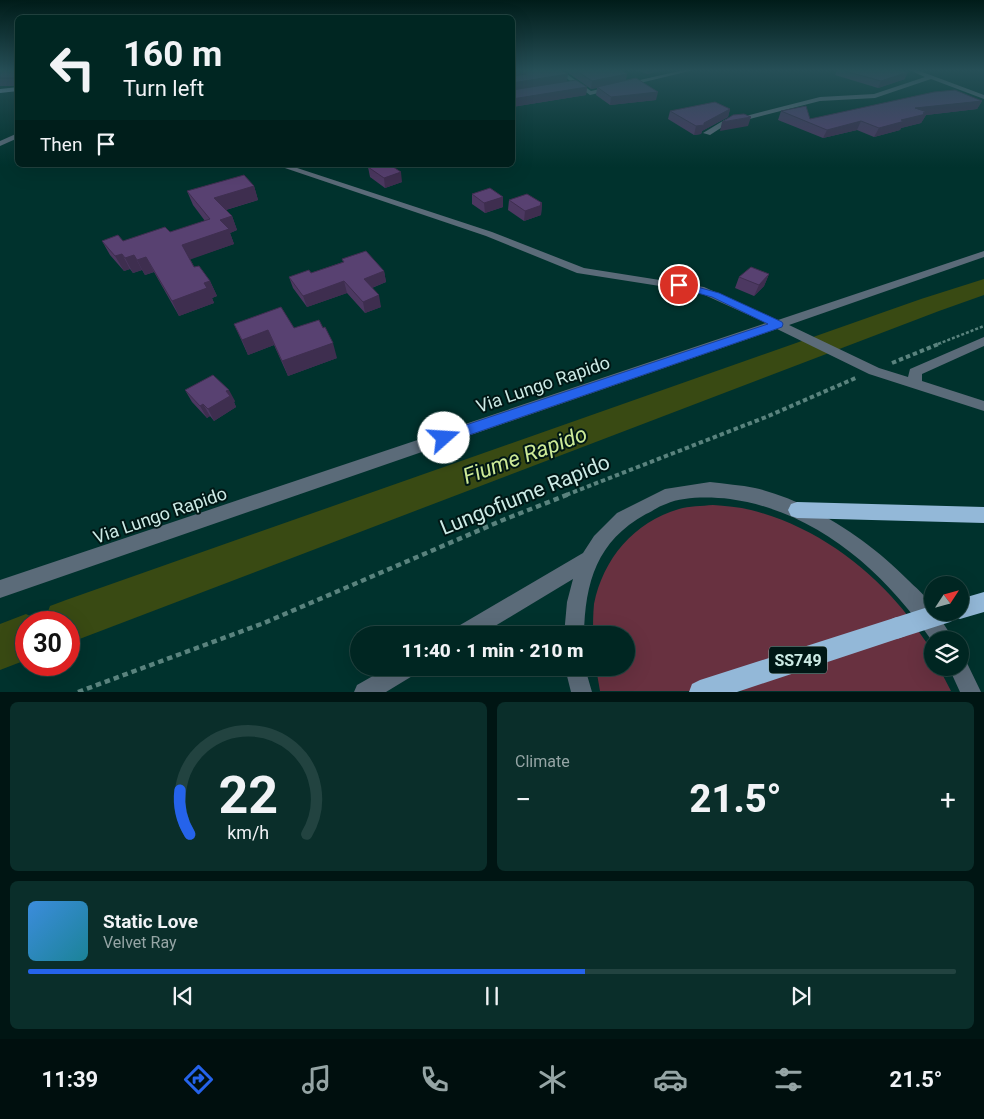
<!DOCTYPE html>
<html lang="en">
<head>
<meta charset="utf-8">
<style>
  body { margin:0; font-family:Roboto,sans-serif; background:#0a2e2a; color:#f1f3f6; height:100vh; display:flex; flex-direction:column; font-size:19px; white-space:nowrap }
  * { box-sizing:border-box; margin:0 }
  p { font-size:16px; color:#95a5a5 }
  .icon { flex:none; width:28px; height:28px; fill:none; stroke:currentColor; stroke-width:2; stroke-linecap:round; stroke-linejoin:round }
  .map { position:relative; height:692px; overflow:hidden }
  .sheet { display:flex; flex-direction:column; gap:10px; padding:10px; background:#001513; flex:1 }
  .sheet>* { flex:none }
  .guide { position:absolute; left:15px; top:15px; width:500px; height:152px; border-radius:8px; box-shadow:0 5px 20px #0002,0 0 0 1px #224340; background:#002622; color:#f1f3f6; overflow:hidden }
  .needle { width:32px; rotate:54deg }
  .tools { position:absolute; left:924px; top:576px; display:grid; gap:10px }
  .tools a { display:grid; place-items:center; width:45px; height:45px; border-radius:50%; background:#002622; box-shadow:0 5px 20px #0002,0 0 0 1px #224340; font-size:25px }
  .speed { position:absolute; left:15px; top:611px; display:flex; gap:10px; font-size:25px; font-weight:700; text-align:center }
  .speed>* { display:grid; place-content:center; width:65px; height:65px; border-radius:50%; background:#002622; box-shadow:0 5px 20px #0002,0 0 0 1px #224340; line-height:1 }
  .speed .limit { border:8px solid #d22; background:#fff; color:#111 }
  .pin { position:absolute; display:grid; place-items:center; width:42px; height:42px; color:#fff; margin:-21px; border:2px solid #fff; border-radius:50%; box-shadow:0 1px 5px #0007 }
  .me { position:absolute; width:55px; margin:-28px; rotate:71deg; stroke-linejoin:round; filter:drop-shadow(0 0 4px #0008) }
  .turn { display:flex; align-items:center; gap:18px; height:105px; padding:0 25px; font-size:22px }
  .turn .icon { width:65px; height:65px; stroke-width:2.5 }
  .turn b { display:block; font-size:35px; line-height:42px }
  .then { display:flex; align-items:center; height:48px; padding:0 25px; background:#0003; gap:10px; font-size:19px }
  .big { font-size:38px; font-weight:800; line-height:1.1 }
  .sheet .card { flex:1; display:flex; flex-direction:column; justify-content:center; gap:8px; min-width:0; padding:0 18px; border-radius:8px; background:#0a2e2a }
  .sheet .dial { align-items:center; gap:0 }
  .dial svg { height:130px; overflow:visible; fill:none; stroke:#224340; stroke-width:7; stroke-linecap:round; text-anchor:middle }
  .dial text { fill:#f1f3f6; stroke:none }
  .song { display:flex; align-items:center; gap:15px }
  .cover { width:60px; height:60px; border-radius:8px; background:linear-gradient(135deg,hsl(210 70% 55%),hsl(190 70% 35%)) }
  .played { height:5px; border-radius:2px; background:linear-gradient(90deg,#2563eb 60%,#224340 60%) }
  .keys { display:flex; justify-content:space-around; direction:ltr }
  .heat { display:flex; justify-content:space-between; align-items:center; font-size:28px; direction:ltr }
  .sheet .tiles { flex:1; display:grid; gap:10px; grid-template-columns:1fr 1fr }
  .card:last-child { grid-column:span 2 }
  .trip { position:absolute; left:350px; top:626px; width:285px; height:50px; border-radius:25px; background:#002622; box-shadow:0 5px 20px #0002,0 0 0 1px #224340; font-weight:800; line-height:50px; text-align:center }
  .tabs { display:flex; height:80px; justify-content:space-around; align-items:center; background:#000f0e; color:#95a5a5 }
  .tabs .icon { width:35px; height:35px }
  .tabs .selected { color:#2563eb }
  .tabs b { font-size:22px; color:#f1f3f6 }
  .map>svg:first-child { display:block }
</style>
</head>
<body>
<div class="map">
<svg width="984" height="692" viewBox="0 0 984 692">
  <rect width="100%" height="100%" fill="#00322d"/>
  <!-- green -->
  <path fill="#683140" d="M713,505C725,506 739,507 751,510C809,525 859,559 898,604C910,617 919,633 930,647L932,653V668H939L951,691H600L596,668H626V635H593C593,625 593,614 594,604C603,559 634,522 679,509C689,506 702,506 713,505Z"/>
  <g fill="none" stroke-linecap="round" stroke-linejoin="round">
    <!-- river -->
    <path fill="#394a13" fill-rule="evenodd" d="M984,279V295L939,311L69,643V622H44L50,606L66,600L921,299Z
      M26,614L43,622H26V660L0,670V624Z"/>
    <!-- path-far2 -->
    <path stroke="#5a837e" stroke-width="2.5" stroke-dasharray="3 2" stroke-linecap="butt" d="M938,344L984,326"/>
    <!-- path-far1 -->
    <path stroke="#5a837e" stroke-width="4" stroke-dasharray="4.5 3" stroke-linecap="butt" d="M892,363L941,343
      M566,495L766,417L858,377"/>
    <!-- path -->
    <path stroke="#5a837e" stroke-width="4.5" stroke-dasharray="5.5 4" stroke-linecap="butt" d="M78,692L264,623L503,520L569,494"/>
    <!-- minor -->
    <path fill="#5b6b79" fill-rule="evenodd" d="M555,70H561L591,91L684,70H694L590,95Z
      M909,70H917L984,95V99L931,79L875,98L820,101L742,121L730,122L710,135L703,133L726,119L742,117L820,97L874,94L925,77Z
      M18,133V138L0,146V141Z
      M276,165H288L492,232L584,268L704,287L778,320L984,251V257L789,325L879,368L908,377L910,369L984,337V346L922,374V381L984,401V411L869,374L777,329L0,598V580L766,323L698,292L577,273L486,236Z
      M710,482C725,484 741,485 755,488C810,501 869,540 908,580C916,588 932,600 932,612H936L954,640L932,641C884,571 816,511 730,499C711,497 684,496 666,504C659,506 653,511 646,514C597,541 585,582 584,635H564L567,602L573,579L480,635H452L455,628L583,553L594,536L617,513L665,489Z
      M960,658L966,661L981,692H960L949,668H960Z
      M387,668H417L414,675L386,692H354L357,685Z
      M565,668H585L592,692H571Z"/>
    <!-- secondary -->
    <path fill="#768fa6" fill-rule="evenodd" d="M18,87V91L0,93V89Z"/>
    <!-- trunk -->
    <path fill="#93b8d8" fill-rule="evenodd" d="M797,502L984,507V523L797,518L791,516L788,510L791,504Z
      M984,592V612L960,619L953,616L951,612H960V599Z
      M897,617L905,620L908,628L905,636L897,639L737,692H689L692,684L700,680Z"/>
    <!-- trunk-bridge -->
    <path stroke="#93b8d8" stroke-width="21" d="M897,628L947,612"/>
  </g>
  <!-- wall -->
  <path fill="#4c3861" d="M0,70H18V86H0Z
    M512,70H562L567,82L587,87L586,95L512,107V76H514L512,75Z
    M564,70H621L626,80L656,100L610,105L596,95L597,88L591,89Z
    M637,70H664L647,74Z
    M837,70H898L905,79L878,88L835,75Z
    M982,101L977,109L926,115L921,123L901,128L900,130L874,137L857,130L823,138L778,120L781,111L810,119Z
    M730,109L728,117L702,131L701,134L694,135L668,119L670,111Z
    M368,167L402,182L385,188L370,177Z
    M254,186L258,200L226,210L232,216L237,230L230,233L234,244L190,259L194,267L210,281L217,296L212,298L214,303L179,316L154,272L145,275L142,270L133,273L130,269L124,271L110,255L102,241H123L170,232L205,221L193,205L187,191Z
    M472,194L503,207L485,213L472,204Z
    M509,200L542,203L541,215L524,221L508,210Z
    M342,259L384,271L386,282L372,288L381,307L365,313L347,293L307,307L293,288L289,277L311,273L343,262Z
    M769,274L764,286L754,296L735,288L739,277Z
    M234,324L294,328L337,358L288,376L274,345L248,355Z
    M185,390L235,401L234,402L236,407L214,421L210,416L207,418L192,402Z"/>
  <!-- shaded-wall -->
  <path fill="#3e2e4f" d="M648,70H664L647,74Z
    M908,72L905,79L878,88L881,81Z
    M568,74L567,82L512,90V83Z
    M627,74L626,81L591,89L592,81Z
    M587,87L586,95L512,107V99Z
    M658,92L656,100L610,105L611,97Z
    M982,101L977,109L926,115L921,123L901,128L900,130L874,137L879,128L915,108Z
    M730,109L728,117L702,131L704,123Z
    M751,117L748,126L720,131L722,122Z
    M861,121L857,130L823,138L827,130Z
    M704,125L701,134L694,135L696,126Z
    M401,172L402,182L385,188L384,178Z
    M254,186L258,200L219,212L214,198Z
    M503,197V207L485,213L484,203Z
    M542,203L541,215L524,221L525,211Z
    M232,216L237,230L230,233L234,244L189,260L182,245L220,220Z
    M122,254L130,269L124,271L115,256Z
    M134,255L142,270L133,273L125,258Z
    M146,257L154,272L145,275L137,260Z
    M384,271L386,282L366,290L364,279Z
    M769,274L764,286L754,296L759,285Z
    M210,281L217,296L212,298L214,303L179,316L172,301L204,283Z
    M344,281L347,293L307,307L303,296Z
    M379,295L381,307L365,313L363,302Z
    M268,330L274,345L248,355L242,340Z
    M333,343L337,358L288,376L282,361Z
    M229,390L235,401L234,402L236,407L214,421L208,409L226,391Z
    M203,404L210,416L207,418L200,406Z"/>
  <!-- building -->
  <path fill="#584171" stroke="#3e2e4f" d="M0,70H18V78H0Z
    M517,70H562L568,74L512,83V76L526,74Z
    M575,70H621L627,74L592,81Z
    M841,70H898L908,72L881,81Z
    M636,78L658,92L611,97L597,87Z
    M576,80L587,87L512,99V90Z
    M955,90L982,101L915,108L927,112L923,113L926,114L901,120L905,121L879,128L861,121L827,130L781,111L806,106L810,119L934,92Z
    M715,102L730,109L704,123V125L696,126L670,111Z
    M744,114L751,117L722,122L733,115Z
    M376,165H390L401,172L384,178L368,167Z
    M244,175L254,186L214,198L232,216L220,220L229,229L182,245L194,267L199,266L210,281L204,283L207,288L172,301L146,257L137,260L134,255L125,258L122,254L115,256L102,241L118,235L123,241L165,227L170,232L210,219L187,191Z
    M490,188L503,197L484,203L472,194Z
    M527,194L542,203L540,204L542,205L525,211L509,200Z
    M366,251L384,271L364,279L379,295L363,302L344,281L303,296L289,277L309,270L311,273L344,262L342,259Z
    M751,267L769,274L759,285L739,277Z
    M281,307L294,328L319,320L323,328L325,327L333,343L282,361L268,330L242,340L234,324Z
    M213,375L229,390L226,391L230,396L208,409L203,404L200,406L185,390Z"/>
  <!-- sky -->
  <linearGradient id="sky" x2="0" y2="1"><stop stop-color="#001c19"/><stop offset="0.42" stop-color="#264f57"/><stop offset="1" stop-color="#264f57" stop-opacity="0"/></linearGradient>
  <rect width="984" height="167" fill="url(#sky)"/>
  <!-- route -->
  <path fill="#2563eb" stroke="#184099" d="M679,282L719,293L782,322L783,324L782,327L449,442L444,443L439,442L437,438L439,434L768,324L712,297L676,287L674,285Z"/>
  <g text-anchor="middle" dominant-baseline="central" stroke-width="4" stroke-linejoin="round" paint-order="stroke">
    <!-- shield labels -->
    <rect fill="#001715" stroke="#8faba7" stroke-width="1" x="769" y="646.5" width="58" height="27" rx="4"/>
    <g font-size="16" font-weight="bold" fill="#cceae5">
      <text x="798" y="660">SS749</text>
    </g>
    <!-- street labels -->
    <g font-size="18" fill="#cceae5" stroke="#001715">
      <text transform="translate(543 384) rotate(-19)">Via Lungo Rapido</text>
      <text transform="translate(160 515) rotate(-19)">Via Lungo Rapido</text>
    </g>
    <!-- near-street labels -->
    <g font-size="21" fill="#cceae5" stroke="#001715">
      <text transform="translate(525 495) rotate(-22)">Lungofiume Rapido</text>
    </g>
    <!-- near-water labels -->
    <g font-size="22" font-style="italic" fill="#cce997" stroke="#001715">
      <text transform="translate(525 455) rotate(-20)">Fiume Rapido</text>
    </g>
  </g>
</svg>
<div class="tools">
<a><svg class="needle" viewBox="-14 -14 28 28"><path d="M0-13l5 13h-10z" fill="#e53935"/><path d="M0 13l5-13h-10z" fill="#95a5a5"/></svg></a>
<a><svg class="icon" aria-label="layers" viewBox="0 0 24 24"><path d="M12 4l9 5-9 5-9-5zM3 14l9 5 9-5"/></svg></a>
</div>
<div class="speed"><div class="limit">30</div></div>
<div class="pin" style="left:679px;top:285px;background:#d93025"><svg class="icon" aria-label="arrive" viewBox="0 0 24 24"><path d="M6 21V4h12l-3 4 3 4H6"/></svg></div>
<svg class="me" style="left:444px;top:438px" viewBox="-20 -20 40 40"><circle r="19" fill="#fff"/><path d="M0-13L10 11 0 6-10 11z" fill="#2563eb"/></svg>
<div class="trip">11:40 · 1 min · 210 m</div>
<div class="guide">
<div class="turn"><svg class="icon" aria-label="left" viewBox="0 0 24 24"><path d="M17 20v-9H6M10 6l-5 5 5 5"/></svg><div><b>160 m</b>Turn left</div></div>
<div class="then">Then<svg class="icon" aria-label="arrive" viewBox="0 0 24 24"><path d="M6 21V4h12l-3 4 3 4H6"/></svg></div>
</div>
</div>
<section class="sheet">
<div class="tiles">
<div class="card dial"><svg viewBox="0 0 100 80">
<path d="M14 69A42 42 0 1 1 86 69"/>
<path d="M14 69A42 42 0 0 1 8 42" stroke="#2563eb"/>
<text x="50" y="56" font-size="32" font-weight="700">22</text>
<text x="50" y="72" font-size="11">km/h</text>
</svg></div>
<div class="card"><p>Climate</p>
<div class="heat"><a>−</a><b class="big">21.5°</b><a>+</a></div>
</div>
<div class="card">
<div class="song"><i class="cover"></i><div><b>Static Love</b><p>Velvet Ray</p></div></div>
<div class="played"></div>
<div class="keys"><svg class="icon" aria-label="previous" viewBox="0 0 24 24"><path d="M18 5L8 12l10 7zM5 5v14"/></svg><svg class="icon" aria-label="pause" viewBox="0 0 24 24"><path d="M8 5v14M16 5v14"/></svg><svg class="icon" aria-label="next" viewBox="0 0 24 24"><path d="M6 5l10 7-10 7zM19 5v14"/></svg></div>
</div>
</div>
</section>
<nav class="tabs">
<b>11:39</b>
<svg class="icon selected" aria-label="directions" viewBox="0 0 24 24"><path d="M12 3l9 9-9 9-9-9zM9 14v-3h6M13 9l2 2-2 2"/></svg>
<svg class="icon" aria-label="music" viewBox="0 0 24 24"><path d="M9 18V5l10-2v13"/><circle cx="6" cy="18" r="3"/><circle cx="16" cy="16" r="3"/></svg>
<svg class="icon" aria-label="phone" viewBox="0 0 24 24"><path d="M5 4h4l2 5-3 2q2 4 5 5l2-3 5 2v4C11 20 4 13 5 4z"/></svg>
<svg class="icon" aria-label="climate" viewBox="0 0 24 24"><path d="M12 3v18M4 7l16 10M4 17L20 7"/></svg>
<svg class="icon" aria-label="car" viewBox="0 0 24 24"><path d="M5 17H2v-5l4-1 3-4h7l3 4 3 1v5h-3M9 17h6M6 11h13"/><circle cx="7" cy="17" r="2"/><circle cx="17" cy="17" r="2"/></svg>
<svg class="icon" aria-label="filters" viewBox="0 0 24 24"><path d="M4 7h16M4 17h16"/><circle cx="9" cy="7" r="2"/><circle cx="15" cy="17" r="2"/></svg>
<b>21.5°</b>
</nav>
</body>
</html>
